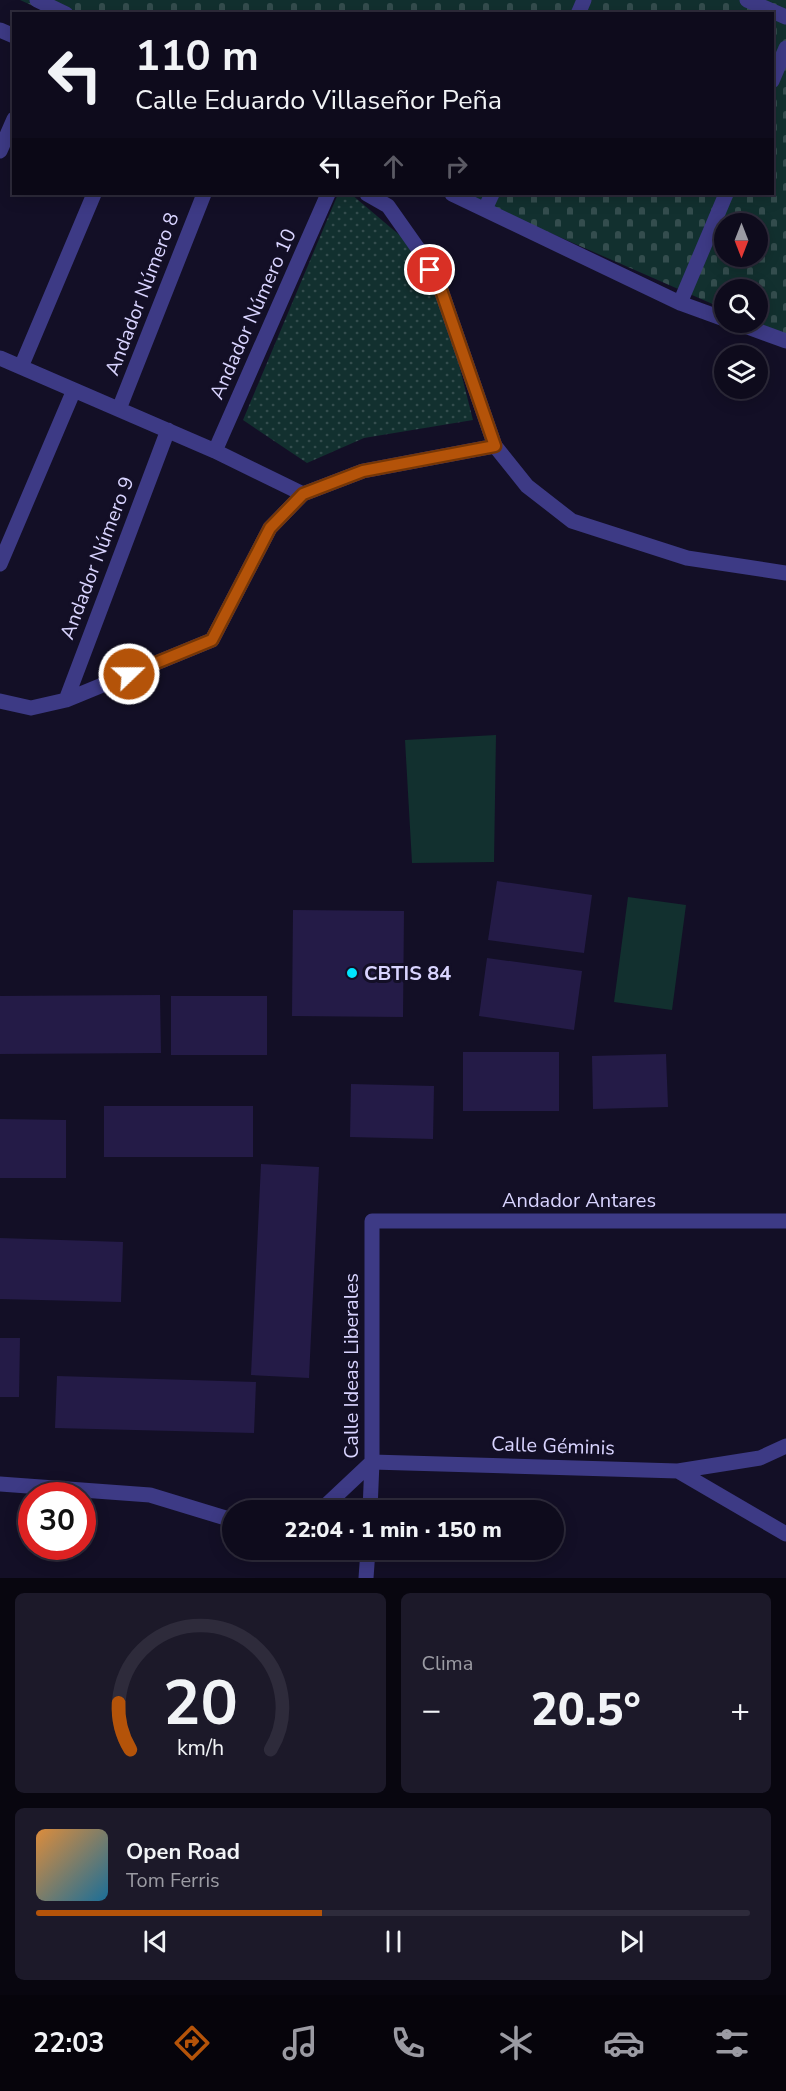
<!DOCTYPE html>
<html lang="es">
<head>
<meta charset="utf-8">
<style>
  body { margin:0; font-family:"Nunito Sans",sans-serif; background:#1c1929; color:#f1f3f6; height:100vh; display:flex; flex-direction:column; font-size:22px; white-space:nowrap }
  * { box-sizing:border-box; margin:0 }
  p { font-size:20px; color:#9b9ba3 }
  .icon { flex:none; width:33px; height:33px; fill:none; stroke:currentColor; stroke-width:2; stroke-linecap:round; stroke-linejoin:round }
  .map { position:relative; height:1578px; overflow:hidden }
  .sheet { display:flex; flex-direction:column; gap:15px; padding:15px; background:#08060f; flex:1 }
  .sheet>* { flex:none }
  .guide { position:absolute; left:12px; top:12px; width:762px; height:183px; border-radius:0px; box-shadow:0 3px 15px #0003,0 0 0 2px #2e2b3b; background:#0e0b1c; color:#f1f3f6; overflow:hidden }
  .needle { width:39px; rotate:180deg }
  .fabs { position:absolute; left:714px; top:213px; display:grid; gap:12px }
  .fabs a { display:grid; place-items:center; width:54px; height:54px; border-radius:50%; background:#0e0b1c; box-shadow:0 3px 15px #0003,0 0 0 2px #2e2b3b; font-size:30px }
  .speed { position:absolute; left:18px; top:1482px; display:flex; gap:12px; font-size:30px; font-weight:700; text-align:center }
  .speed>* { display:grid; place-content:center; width:78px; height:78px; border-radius:50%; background:#0e0b1c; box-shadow:0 3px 15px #0003,0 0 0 2px #2e2b3b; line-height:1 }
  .speed .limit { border:9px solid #d22; background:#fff; color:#111 }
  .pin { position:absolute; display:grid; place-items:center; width:51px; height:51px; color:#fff; margin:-26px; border:3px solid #fff; border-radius:50%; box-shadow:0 2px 6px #0007 }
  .me { position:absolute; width:66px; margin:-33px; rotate:68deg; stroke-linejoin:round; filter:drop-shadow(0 0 4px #0008) }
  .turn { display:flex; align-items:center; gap:21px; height:126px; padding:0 24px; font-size:27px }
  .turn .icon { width:78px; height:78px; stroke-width:2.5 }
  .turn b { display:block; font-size:42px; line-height:51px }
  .lanes { display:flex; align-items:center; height:57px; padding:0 24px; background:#0003; justify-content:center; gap:30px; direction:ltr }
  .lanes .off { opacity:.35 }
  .big { font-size:45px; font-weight:800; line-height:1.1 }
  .sheet .widget { flex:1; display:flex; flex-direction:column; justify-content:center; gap:9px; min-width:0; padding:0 21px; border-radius:9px; background:#1c1929 }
  .sheet .dial { align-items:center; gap:0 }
  .dial svg { height:156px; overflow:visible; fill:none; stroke:#2e2b3b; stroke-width:7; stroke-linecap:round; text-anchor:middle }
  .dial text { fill:#f1f3f6; stroke:none }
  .song { display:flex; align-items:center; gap:18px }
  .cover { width:72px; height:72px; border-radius:9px; background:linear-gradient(135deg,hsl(30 70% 55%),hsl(200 70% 35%)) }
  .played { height:6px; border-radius:3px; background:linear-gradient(90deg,#b45309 40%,#2e2b3b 40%) }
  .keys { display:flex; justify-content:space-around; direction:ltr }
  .heat { display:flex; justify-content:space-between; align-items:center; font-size:33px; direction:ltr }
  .sheet .tiles { flex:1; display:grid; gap:15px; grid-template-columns:1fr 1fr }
  .widget:last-child { grid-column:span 2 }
  .trip { position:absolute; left:222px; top:1500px; width:342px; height:60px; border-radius:30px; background:#0e0b1c; box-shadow:0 3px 15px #0003,0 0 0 2px #2e2b3b; font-weight:800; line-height:60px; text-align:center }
  .menu { display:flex; height:96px; justify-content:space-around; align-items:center; background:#06040b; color:#9b9ba3 }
  .menu .icon { width:42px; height:42px }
  .menu .selected { color:#b45309 }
  .menu b { font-size:27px; color:#f1f3f6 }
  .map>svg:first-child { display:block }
</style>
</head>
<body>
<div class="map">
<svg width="786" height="1578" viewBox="0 0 786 1578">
  <defs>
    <pattern id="green-dots" width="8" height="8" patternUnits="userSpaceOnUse" patternTransform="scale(1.5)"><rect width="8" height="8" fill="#12302f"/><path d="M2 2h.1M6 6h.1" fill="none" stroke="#344d4e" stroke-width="1.8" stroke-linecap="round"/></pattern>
    <pattern id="cemetery-stones" width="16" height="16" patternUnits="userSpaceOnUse" patternTransform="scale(1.5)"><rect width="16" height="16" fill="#12302f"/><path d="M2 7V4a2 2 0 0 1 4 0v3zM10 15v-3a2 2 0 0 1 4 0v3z" fill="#344d4e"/></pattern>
  </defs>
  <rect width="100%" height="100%" fill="#130f26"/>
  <!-- green -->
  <path fill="url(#green-dots)" d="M338,194H351L416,249L449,325L473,420L364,438L307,463L243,420Z"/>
  <!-- cemetery -->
  <path fill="url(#cemetery-stones)" fill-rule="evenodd" d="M20,0H786V336L755,323L758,322V290H724V309L461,194H772V14H51ZM724,224H758V256H724Z"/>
  <!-- pitch -->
  <path fill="#12302f" d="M496,735L494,862L412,863L405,740Z
    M628,897L686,905L672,1010L614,1002Z"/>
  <!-- building -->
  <path fill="#241b47" d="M497,881L592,895L584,953L488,940Z
    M293,910L404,911L403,1017L292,1016Z
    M487,958L582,971L574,1030L479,1016Z
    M160,995L161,1053L0,1054V996Z
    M171,996H267V1055H171Z
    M463,1052H559V1111H463Z
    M666,1054L668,1107L593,1109L592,1056Z
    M351,1084L434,1086L433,1139L350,1137Z
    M104,1106H253V1157H104Z
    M0,1119L66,1120V1178H0Z
    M261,1164L319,1167L309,1378L251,1375Z
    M0,1238L123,1242L121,1302L0,1299Z
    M0,1338H20L19,1397H0Z
    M57,1376L256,1382L254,1433L55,1428Z"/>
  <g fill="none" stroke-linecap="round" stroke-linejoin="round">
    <!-- minor -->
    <path stroke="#3d3a85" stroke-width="15" d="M37,0L66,14
      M747,0L786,17
      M578,14L584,0
      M0,30L14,36
      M772,81L786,48
      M0,151L14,119
      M367,194L388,206L419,250L441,290L495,446L527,486L572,521L687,558L786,573
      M452,194L680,303L724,319
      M485,209L492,194
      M680,303L726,194
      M734,322L786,341
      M0,358L215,451L303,494
      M21,367L94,194
      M119,409L204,194
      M215,451L328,194
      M0,564L74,390
      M66,700L168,430
      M0,701L31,708L66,700L212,640L270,528L303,494L363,471L495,446
      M678,1471L760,1458L786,1446
      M0,1484L150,1495L232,1520
      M321,1510L372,1462L678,1471L786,1534
      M370,1510L372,1462V1221H786
      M366,1578L368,1550"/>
  </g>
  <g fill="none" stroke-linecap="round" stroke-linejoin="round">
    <defs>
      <path id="route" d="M129,674L212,640L270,528L303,494L363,471L495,446L441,290L430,270"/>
    </defs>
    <!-- route casing -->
    <use href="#route" stroke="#753606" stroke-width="15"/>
    <!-- route -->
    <use href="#route" stroke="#b45309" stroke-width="10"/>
  </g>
  <!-- markers -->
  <circle fill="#00e5ff" stroke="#130f26" stroke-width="2" cx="352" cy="973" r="6"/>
  <g text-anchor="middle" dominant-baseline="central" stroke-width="6" stroke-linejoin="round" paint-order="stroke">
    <!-- street labels -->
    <g font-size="20" fill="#d9d4ff" stroke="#130f26">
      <text transform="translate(142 294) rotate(-69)">Andador Número 8</text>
      <text transform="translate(253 314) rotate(-66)">Andador Número 10</text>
      <text transform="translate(97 558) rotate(-69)">Andador Número 9</text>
      <text x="579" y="1200">Andador Antares</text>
      <text transform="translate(351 1366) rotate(-90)">Calle Ideas Liberales</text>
      <text transform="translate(553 1446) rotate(2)">Calle Géminis</text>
    </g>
    <!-- poi labels -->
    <g font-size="20" font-weight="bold" fill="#d9d4ff" stroke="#130f26" text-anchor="start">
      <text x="364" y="973">CBTIS 84</text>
    </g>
  </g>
</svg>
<div class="fabs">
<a><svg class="needle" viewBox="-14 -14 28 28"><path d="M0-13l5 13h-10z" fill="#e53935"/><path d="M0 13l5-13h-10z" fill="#9b9ba3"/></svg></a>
<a><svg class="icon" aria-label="search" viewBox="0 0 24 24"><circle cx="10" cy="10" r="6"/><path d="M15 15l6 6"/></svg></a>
<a><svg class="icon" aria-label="layers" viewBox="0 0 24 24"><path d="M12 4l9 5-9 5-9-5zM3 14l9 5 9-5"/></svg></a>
</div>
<div class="speed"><div class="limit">30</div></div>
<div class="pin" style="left:430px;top:270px;background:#d93025"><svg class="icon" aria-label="arrive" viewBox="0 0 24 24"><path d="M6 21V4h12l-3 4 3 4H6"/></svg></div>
<svg class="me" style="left:129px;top:674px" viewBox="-20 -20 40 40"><circle r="17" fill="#b45309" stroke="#fff" stroke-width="3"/><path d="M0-11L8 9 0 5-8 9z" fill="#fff"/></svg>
<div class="trip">22:04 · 1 min · 150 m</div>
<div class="guide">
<div class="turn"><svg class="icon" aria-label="left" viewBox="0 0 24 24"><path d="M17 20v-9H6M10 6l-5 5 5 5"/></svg><div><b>110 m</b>Calle Eduardo Villaseñor Peña</div></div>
<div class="lanes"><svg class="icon" aria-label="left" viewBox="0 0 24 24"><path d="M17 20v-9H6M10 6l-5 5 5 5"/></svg><svg class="icon off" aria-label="ahead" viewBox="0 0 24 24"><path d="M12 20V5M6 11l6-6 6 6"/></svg><svg class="icon off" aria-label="right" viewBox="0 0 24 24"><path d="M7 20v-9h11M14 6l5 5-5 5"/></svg></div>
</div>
</div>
<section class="sheet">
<div class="tiles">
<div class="widget dial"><svg viewBox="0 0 100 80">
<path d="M14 69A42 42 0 1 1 86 69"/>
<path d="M14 69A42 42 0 0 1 8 45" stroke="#b45309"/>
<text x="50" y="56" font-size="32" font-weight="700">20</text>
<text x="50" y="72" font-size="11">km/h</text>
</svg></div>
<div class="widget"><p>Clima</p>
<div class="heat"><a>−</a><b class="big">20.5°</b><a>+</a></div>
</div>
<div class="widget">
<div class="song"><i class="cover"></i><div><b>Open Road</b><p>Tom Ferris</p></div></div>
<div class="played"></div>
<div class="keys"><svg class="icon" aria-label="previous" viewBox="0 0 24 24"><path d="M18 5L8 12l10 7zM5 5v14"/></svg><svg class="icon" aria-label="pause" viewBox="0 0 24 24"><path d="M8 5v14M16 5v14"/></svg><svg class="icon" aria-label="next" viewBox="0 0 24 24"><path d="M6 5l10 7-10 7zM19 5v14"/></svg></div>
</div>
</div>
</section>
<nav class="menu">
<b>22:03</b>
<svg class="icon selected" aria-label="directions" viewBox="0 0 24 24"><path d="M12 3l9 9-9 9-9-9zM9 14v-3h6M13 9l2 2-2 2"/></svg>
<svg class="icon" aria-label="music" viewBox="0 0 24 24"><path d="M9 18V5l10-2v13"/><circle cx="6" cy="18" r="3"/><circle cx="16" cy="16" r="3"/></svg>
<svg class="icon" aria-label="phone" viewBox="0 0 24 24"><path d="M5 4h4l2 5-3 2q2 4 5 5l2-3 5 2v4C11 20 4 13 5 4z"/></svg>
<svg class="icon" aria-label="climate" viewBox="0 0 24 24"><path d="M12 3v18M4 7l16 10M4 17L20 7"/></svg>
<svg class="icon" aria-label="car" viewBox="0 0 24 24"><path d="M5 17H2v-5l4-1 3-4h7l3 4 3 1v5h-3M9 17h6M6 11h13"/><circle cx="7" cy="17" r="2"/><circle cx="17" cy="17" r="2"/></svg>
<svg class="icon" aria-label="filters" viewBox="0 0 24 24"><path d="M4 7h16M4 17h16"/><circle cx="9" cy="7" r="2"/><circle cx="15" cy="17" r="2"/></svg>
</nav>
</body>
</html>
